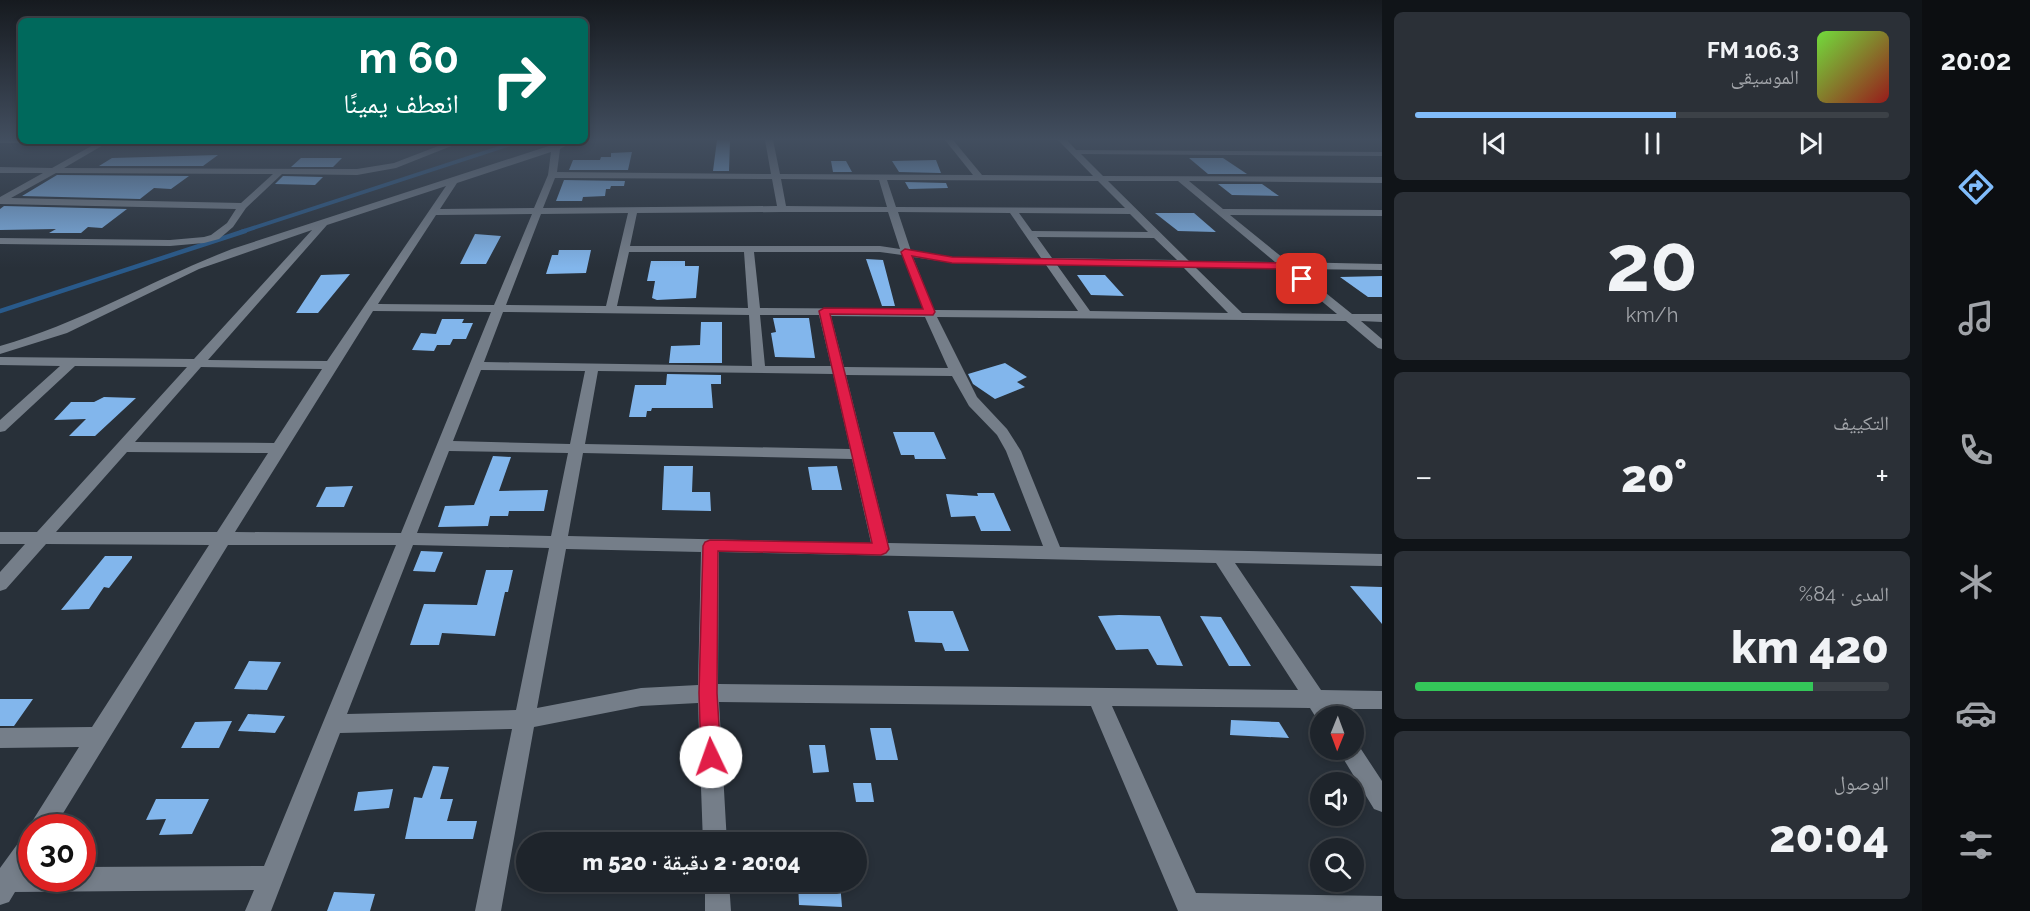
<!DOCTYPE html>
<html lang="ar">
<head>
<meta charset="utf-8">
<style>
  body { margin:0; font-family:Raleway,"Noto Naskh Arabic",sans-serif; background:#2b3037; color:#f1f3f6; direction:rtl; height:100vh; display:flex; flex-direction:column; font-size:22px; white-space:nowrap }
  * { box-sizing:border-box; margin:0 }
  p { font-size:20px; color:#a1a4a9 }
  .icon { flex:none; width:33px; height:33px; fill:none; stroke:currentColor; stroke-width:2; stroke-linecap:round; stroke-linejoin:round }
  .map { position:relative; flex:1; overflow:hidden; direction:ltr }
  .sheet { display:flex; flex-direction:column; gap:12px; padding:12px; background:#101418; width:540px }
  .sheet>* { flex:none }
  .top-card { position:absolute; left:18px; top:18px; width:570px; height:126px; border-radius:9px; box-shadow:0 3px 9px #0003,0 0 0 2px #3c4147; direction:rtl; background:#00695c; color:#fff; overflow:hidden }
  .needle { width:39px; rotate:181deg }
  .buttons { position:absolute; left:1310px; top:706px; display:grid; gap:12px }
  .buttons a { display:grid; place-items:center; width:54px; height:54px; border-radius:50%; background:#1e242b; box-shadow:0 3px 9px #0003,0 0 0 2px #3c4147; font-size:30px }
  .speed { position:absolute; left:18px; top:814px; display:flex; gap:12px; font-size:30px; font-weight:700; text-align:center }
  .speed>* { display:grid; place-content:center; width:78px; height:78px; border-radius:50%; background:#1e242b; box-shadow:0 3px 9px #0003,0 0 0 2px #3c4147; line-height:1 }
  .speed .limit { border:9px solid #d22; background:#fff; color:#111 }
  .pin { position:absolute; display:grid; place-items:center; width:51px; height:51px; color:#fff; margin:-26px; border-radius:12px; box-shadow:0 3px 9px #0006 }
  .me { position:absolute; width:66px; margin:-33px; rotate:357deg; stroke-linejoin:round; filter:drop-shadow(0 0 4px #0008) }
  .turn { display:flex; align-items:center; gap:21px; height:126px; padding:0 30px; font-size:27px }
  .turn .icon { width:78px; height:78px; stroke-width:2.5 }
  .turn b { display:block; font-size:42px; line-height:51px }
  .big { font-size:45px; font-weight:800; line-height:1.1 }
  .sheet .tile { flex:1; display:flex; flex-direction:column; justify-content:center; gap:9px; min-width:0; padding:0 21px; border-radius:9px; background:#2b3037 }
  .sheet .dial { align-items:center; gap:0 }
  .dial b { font-size:78px; line-height:1 }
  .song { display:flex; align-items:center; gap:18px }
  .cover { width:72px; height:72px; border-radius:9px; background:linear-gradient(135deg,hsl(100 70% 55%),hsl(0 70% 35%)) }
  .played { height:6px; border-radius:3px; background:linear-gradient(90deg,#81bcfa 55%,#3c4147 55%) }
  .keys { display:flex; justify-content:space-around; direction:ltr }
  .heat { display:flex; justify-content:space-between; align-items:center; font-size:33px; direction:ltr }
  .charge { height:9px; border-radius:4px; background:linear-gradient(90deg,#34c759 84%,#3c4147 0) }
  .trip { position:absolute; left:516px; top:832px; width:351px; height:60px; border-radius:30px; background:#1e242b; box-shadow:0 3px 9px #0003,0 0 0 2px #3c4147; font-weight:800; line-height:60px; text-align:center; direction:rtl }
  main { display:flex; flex:1; min-height:0 }
  .tabs { display:flex; flex-direction:column; width:108px; justify-content:space-around; align-items:center; background:#0c0e11; color:#a1a4a9 }
  .tabs .icon { width:42px; height:42px }
  .tabs .selected { color:#81bcfa }
  .tabs b { font-size:27px; color:#f1f3f6 }
  .map>svg:first-child { display:block }
</style>
</head>
<body>
<main>
<nav class="tabs">
<b>20:02</b>
<svg class="icon selected" aria-label="directions" viewBox="0 0 24 24"><path d="M12 3l9 9-9 9-9-9zM9 14v-3h6M13 9l2 2-2 2"/></svg>
<svg class="icon" aria-label="music" viewBox="0 0 24 24"><path d="M9 18V5l10-2v13"/><circle cx="6" cy="18" r="3"/><circle cx="16" cy="16" r="3"/></svg>
<svg class="icon" aria-label="phone" viewBox="0 0 24 24"><path d="M5 4h4l2 5-3 2q2 4 5 5l2-3 5 2v4C11 20 4 13 5 4z"/></svg>
<svg class="icon" aria-label="climate" viewBox="0 0 24 24"><path d="M12 3v18M4 7l16 10M4 17L20 7"/></svg>
<svg class="icon" aria-label="car" viewBox="0 0 24 24"><path d="M5 17H2v-5l4-1 3-4h7l3 4 3 1v5h-3M9 17h6M6 11h13"/><circle cx="7" cy="17" r="2"/><circle cx="17" cy="17" r="2"/></svg>
<svg class="icon" aria-label="filters" viewBox="0 0 24 24"><path d="M4 7h16M4 17h16"/><circle cx="9" cy="7" r="2"/><circle cx="15" cy="17" r="2"/></svg>
</nav>
<section class="sheet">
<div class="tile">
<div class="song"><i class="cover"></i><div><b>106.3 FM</b><p>الموسيقى</p></div></div>
<div class="played"></div>
<div class="keys"><svg class="icon" aria-label="previous" viewBox="0 0 24 24"><path d="M18 5L8 12l10 7zM5 5v14"/></svg><svg class="icon" aria-label="pause" viewBox="0 0 24 24"><path d="M8 5v14M16 5v14"/></svg><svg class="icon" aria-label="next" viewBox="0 0 24 24"><path d="M6 5l10 7-10 7zM19 5v14"/></svg></div>
</div>
<div class="tile dial"><b>20</b><p>km/h</p></div>
<div class="tile"><p>التكييف</p>
<div class="heat"><a>−</a><b class="big">20°</b><a>+</a></div>
</div>
<div class="tile"><p>المدى · 84%</p><b class="big">420 km</b><div class="charge"></div></div>
<div class="tile"><p>الوصول</p><b class="big">20:04</b></div>
</section>
<div class="map">
<svg width="1382" height="911" viewBox="0 0 1382 911">
  <rect width="100%" height="100%" fill="#283039"/>
  <g fill="none" stroke-linecap="round" stroke-linejoin="round">
    <!-- stream-far1 -->
    <path stroke="#295a8b" stroke-width="4" d="M241,232L520,141"/>
    <!-- stream -->
    <path stroke="#295a8b" stroke-width="4.5" d="M0,311L245,231"/>
  </g>
  <!-- building -->
  <path fill="#82b6ec" d="M717,140H730L729,171H713Z
    M632,152L628,170H569L573,160H600L601,157H611V153Z
    M218,155L203,166H99L112,158Z
    M301,158H342L333,167H291Z
    M1189,158H1223L1247,174H1208Z
    M936,160L941,173L899,172L892,161Z
    M831,161H846L852,172H833Z
    M57,175L189,176L171,189L154,188L140,199L22,196Z
    M283,176L323,177L315,185L275,184Z
    M564,180L625,181L624,186H611L610,189H606L605,196L583,197L582,201H556Z
    M905,182L946,183L948,188L909,189Z
    M1218,184H1262L1279,196L1232,195Z
    M4,206L127,209L102,228L88,227L81,233H49L56,229L0,230V209Z
    M1155,213H1194L1216,232L1178,231Z
    M475,234L501,236L486,264H460Z
    M559,250H591L586,273L546,274L552,255H558Z
    M866,259L883,260L895,306H882Z
    M651,261H685V266H699L696,298L657,300L652,298L655,281H647Z
    M350,274L318,313H296L321,275Z
    M1077,275H1105L1124,296L1091,295Z
    M1382,276V297H1368L1340,277Z
    M773,318H809L815,358L775,357L771,333L776,332Z
    M442,319H464L462,323H473L466,339H453L450,345H437L434,351L412,350L421,333L436,334Z
    M701,322H722V363H669L671,346L700,345Z
    M1005,363L1027,377L1017,382L1025,387L995,399L973,384L968,374Z
    M667,374L721,375V384H711L713,408H652L651,411H647L646,417H629L635,385H666Z
    M104,397L136,398L95,436H69L86,419L54,420L71,402H94Z
    M893,432H934L946,459H915L914,455H901Z
    M493,456L511,457L499,491L548,490L544,511H509L508,516H490L488,526L438,527L445,506L474,505Z
    M664,466H693L692,492H710L711,511L662,510Z
    M837,466L842,490H812L808,467Z
    M353,486L344,507H316L326,487Z
    M977,493H994L1011,531H981L975,516L951,517L946,494L978,496Z
    M421,551L443,552L435,572L413,571Z
    M105,556H132V558L109,588L104,587L89,609L61,610Z
    M486,570H513L508,592H505L495,636L442,633L439,645H410L424,604L477,605Z
    M1350,586L1382,587V624Z
    M908,611H953L969,651H945L942,643L915,642Z
    M1119,615L1160,616L1183,666L1157,665L1148,649L1116,650L1098,616Z
    M1200,616L1221,617L1251,666H1229Z
    M249,661L281,662L267,690L234,689Z
    M0,699H33L14,726H0Z
    M248,714L285,716L275,733L238,731Z
    M1231,720L1279,722L1289,738L1230,735Z
    M232,721L219,748H181L195,722Z
    M870,728H891L898,760H876Z
    M809,745H825L829,772L813,773Z
    M433,766L449,767L440,799H453L447,821H477L473,839H405L414,797L422,798Z
    M853,783H871L874,802H856Z
    M393,789L389,808L354,811L358,792Z
    M156,799H209L192,834L159,835L166,819L146,820Z
    M798,882H840L842,907L799,905Z
    M334,892L375,894L370,911H327Z"/>
  <g fill="none" stroke-linecap="round" stroke-linejoin="round">
    <!-- street -->
    <path fill="#757e89" fill-rule="evenodd" d="M0,140L21,141H464L396,168L357,175L282,174L246,208L233,227L219,239L204,243L170,246L0,244V238L170,240L204,237L211,235L227,223L236,209L0,204V197L43,173H0V167L52,168L95,144L0,143ZM446,143L394,163L357,169L64,168L105,144L375,145ZM56,173L273,174L241,203L11,198Z
      M765,140H773L780,174L973,175L945,140H953L982,175L1093,176L1058,140H1067L1076,150L1382,152V156L1081,154L1103,176L1382,177V183L1189,181L1223,209L1382,210V216L1230,215L1288,262L1382,264V270L1296,269L1352,314H1382V322L1361,321L1382,339V349L1378,348L1346,321L937,317L977,397L1007,429L1021,451L1060,547L1382,554V566L1235,563L1321,690L1382,691V709H1333L1337,717H1320V724L1310,708L1112,706L1196,893L1382,896V911H1178L1091,706L719,702L727,843H703L698,703L641,706L534,727L501,911H475L512,729L340,733L271,911H245L254,890L15,892L9,902L0,905V868L24,835L31,832L29,828L33,820L79,747L0,748V728L92,727L209,545L46,544L6,589L0,591V572L25,544H0V532H37L187,367L75,366L5,431L0,432V420L60,366L0,365V357L194,359L312,230L199,269L67,333L0,354V346C81,323 154,279 232,249L564,141H574L560,149L557,172L771,174ZM551,152L548,175L534,208L440,209L457,183ZM555,178L772,179L777,206L543,208ZM781,179L879,180L887,207L786,206ZM887,180L1098,181L1125,208L896,207ZM1108,181H1178L1275,262L1189,261ZM446,186L327,361L208,360L327,225ZM782,212H888L900,249L880,246H630L637,213ZM898,212L1010,213L1041,258L953,257L911,251ZM628,213L606,306L506,305L541,214ZM1019,213L1130,214L1148,232L1032,231ZM532,214L494,305L378,304L436,215ZM1037,237L1154,238L1177,260L1052,258ZM629,252H744L748,308L617,306ZM754,252H880L902,255L923,309L760,308ZM913,257L953,263L1046,265L1078,311L934,310ZM1057,265L1183,267L1228,313L1090,311ZM1195,267L1283,269L1337,314L1242,313ZM373,311L491,312L401,533L235,532ZM503,312L749,315L752,366L484,362ZM760,315H819L831,366H765ZM831,316L925,317L948,368L844,367ZM201,367L322,369L274,443L135,442ZM481,370L585,371L570,444L453,441ZM598,371L833,374L850,449L585,444ZM846,375L952,376L969,406L997,435L1006,451L1043,546L888,543ZM449,451L568,453L551,536L417,533ZM127,452L268,453L217,532H56ZM583,453L852,459L871,543L568,536ZM228,545H396L264,866L82,867V879H32V828H54ZM413,545L549,548L516,710L347,714ZM566,549L701,552L698,685L641,688L537,708ZM719,552L1216,563L1298,690L718,684Z
      M1353,741L1357,743L1382,781V812L1374,809L1338,750H1353Z
      M705,882H729L731,911H705Z"/>
  </g>
  <!-- sky -->
  <linearGradient id="sky" x2="0" y2="1"><stop stop-color="#161a1f"/><stop offset="0.52" stop-color="#424e5f"/><stop offset="1" stop-color="#424e5f" stop-opacity="0"/></linearGradient>
  <rect width="1382" height="268" fill="url(#sky)"/>
  <!-- route -->
  <path fill="#e11d48" stroke="#92132f" stroke-width="1.5" d="M905,249L952,257L1286,263L1307,279L1298,281L1284,269L952,263L912,256L935,312L933,315L830,314L889,549L886,553L881,555L718,551L717,693L721,757L718,764L711,766L704,764L701,757L699,693L703,546L705,542L710,540L872,543L819,311L824,308L923,309L901,252Z"/>
</svg>
<div class="buttons">
<a><svg class="needle" viewBox="-14 -14 28 28"><path d="M0-13l5 13h-10z" fill="#e53935"/><path d="M0 13l5-13h-10z" fill="#a1a4a9"/></svg></a>
<a><svg class="icon" aria-label="sound" viewBox="0 0 24 24"><path d="M4 9h4l5-4v14l-5-4H4zM17 9q2 3 0 6"/></svg></a>
<a><svg class="icon" aria-label="search" viewBox="0 0 24 24"><circle cx="10" cy="10" r="6"/><path d="M15 15l6 6"/></svg></a>
</div>
<div class="speed"><div class="limit">30</div></div>
<div class="pin" style="left:1302px;top:279px;background:#d93025"><svg class="icon" aria-label="arrive" viewBox="0 0 24 24"><path d="M6 21V4h12l-3 4 3 4H6"/></svg></div>
<svg class="me" style="left:711px;top:757px" viewBox="-20 -20 40 40"><circle r="19" fill="#fff"/><path d="M0-13L10 11 0 6-10 11z" fill="#e11d48"/></svg>
<div class="trip">20:04 · 2 دقيقة · 520 m</div>
<div class="top-card">
<div class="turn"><svg class="icon" aria-label="right" viewBox="0 0 24 24"><path d="M7 20v-9h11M14 6l5 5-5 5"/></svg><div><b>60 m</b>انعطف يمينًا</div></div>
</div>
</div>
</main>
</body>
</html>
